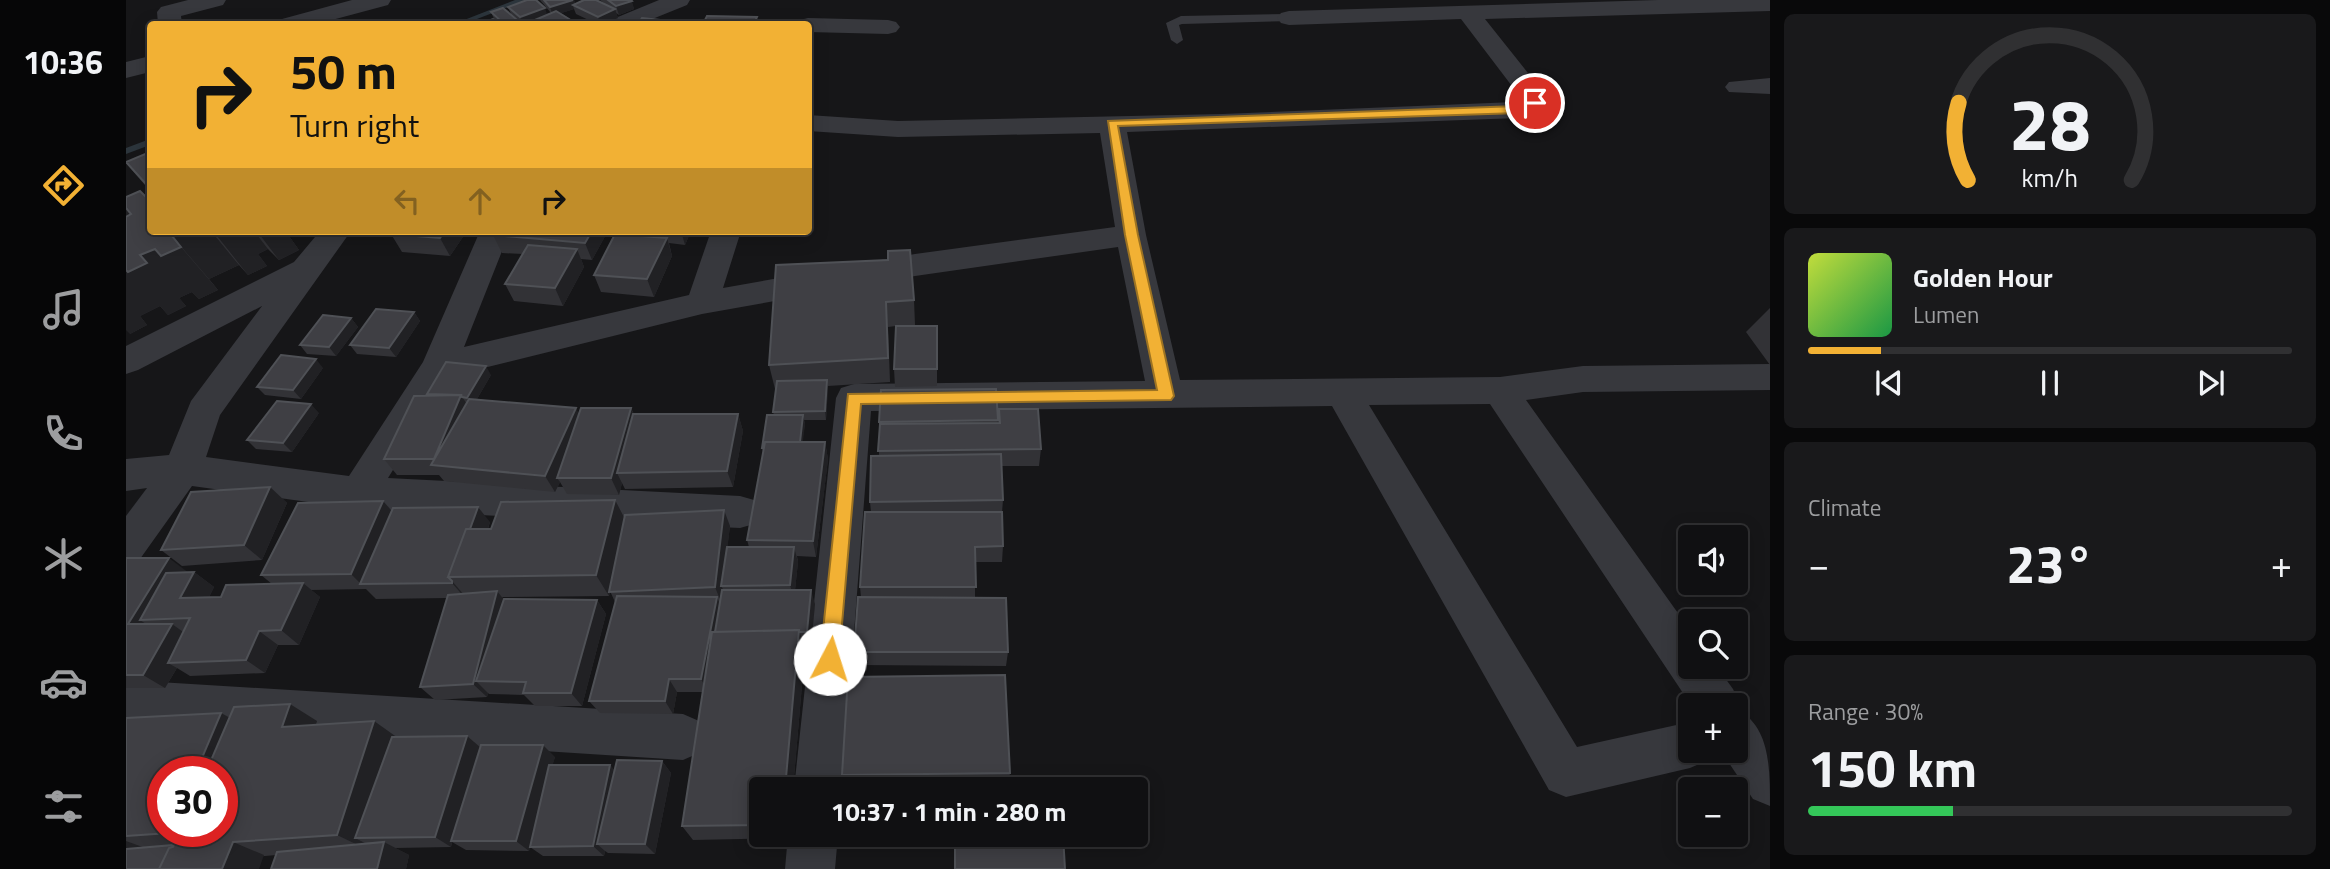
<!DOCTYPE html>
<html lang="en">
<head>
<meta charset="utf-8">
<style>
  body { margin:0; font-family:"Titillium Web",sans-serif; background:#19191b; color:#f1f3f6; height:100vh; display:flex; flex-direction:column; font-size:26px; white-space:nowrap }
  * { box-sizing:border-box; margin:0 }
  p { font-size:23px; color:#9c9d9f }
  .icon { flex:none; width:38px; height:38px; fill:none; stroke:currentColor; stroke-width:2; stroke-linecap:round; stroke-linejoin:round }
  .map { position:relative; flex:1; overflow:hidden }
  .side { display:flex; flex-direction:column; gap:14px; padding:14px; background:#09090a; width:560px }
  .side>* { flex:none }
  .hud { position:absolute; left:21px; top:21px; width:665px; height:214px; border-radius:7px; box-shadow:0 4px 18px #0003,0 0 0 2px #303032; background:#f2b134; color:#111; overflow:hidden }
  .buttons { position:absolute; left:1552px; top:525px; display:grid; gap:14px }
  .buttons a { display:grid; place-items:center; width:70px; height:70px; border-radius:7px; background:#101012; box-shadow:0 4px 18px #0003,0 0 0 2px #303032; font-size:35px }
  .speed { position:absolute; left:21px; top:756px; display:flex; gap:14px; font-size:35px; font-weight:700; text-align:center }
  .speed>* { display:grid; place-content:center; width:91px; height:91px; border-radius:50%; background:#101012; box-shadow:0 4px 18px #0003,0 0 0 2px #303032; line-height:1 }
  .speed .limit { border:10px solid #d22; background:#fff; color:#111 }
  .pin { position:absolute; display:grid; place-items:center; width:60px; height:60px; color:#fff; margin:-30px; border:4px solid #fff; border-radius:50%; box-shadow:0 2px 7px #0007 }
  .me { position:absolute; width:77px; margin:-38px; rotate:5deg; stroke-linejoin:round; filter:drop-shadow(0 0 5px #0008) }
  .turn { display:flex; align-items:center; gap:24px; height:147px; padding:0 28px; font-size:32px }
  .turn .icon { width:91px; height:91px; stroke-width:2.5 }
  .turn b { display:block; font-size:49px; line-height:60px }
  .lanes { display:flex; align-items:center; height:66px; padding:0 28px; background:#0003; justify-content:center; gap:35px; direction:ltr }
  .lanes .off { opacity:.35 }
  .big { font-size:52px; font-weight:700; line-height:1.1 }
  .side .widget { flex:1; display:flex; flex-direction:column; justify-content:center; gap:10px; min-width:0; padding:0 24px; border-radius:10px; background:#19191b }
  .side .dial { align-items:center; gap:0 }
  .dial svg { height:182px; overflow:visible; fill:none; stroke:#303032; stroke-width:7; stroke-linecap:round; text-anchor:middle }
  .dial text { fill:#f1f3f6; stroke:none }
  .song { display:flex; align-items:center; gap:21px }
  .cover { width:84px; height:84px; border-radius:10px; background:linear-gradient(135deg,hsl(70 70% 55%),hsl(140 70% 35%)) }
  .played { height:7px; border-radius:4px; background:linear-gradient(90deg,#f2b134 15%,#303032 15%) }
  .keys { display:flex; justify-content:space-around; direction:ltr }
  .heat { display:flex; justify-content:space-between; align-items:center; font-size:38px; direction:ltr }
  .charge { height:10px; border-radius:5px; background:linear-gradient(90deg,#34c759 30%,#303032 0) }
  .trip { position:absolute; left:623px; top:777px; width:399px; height:70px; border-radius:7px; background:#101012; box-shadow:0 4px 18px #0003,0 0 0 2px #303032; font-weight:700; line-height:70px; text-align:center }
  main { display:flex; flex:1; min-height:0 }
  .menu { display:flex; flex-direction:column; width:126px; justify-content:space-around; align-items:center; background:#060607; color:#9c9d9f }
  .menu .icon { width:49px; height:49px }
  .menu .selected { color:#f2b134 }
  .menu b { font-size:32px; color:#f1f3f6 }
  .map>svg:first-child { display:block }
</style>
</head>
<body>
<main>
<nav class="menu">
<b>10:36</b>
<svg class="icon selected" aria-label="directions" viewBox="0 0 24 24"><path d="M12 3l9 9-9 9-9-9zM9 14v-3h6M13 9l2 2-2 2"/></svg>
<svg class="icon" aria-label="music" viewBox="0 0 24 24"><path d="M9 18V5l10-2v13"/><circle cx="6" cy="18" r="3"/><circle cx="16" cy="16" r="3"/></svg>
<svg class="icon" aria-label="phone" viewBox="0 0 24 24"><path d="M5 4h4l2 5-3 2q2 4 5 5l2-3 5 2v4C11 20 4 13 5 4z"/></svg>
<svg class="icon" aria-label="climate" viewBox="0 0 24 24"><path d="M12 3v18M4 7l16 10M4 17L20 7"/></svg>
<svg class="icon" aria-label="car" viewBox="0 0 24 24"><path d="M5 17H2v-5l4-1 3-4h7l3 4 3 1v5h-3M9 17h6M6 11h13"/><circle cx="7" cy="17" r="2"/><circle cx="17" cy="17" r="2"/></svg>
<svg class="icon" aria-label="filters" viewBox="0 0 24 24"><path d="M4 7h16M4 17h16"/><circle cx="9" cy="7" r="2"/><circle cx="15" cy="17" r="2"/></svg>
</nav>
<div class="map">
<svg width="1644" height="869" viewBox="0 0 1644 869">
  <rect width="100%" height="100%" fill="#161618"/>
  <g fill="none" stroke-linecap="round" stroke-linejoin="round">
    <!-- stream -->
    <path fill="#2c353c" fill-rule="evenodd" d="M389,0H400L338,24H328Z
      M24,139V145L0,154V148Z"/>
    <!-- service -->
    <path fill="#37383d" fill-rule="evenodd" d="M1163,14L1169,18L1167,21L1056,24L1053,25L1057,40L1051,44L1045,40L1040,23L1055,16Z"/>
    <!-- minor -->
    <path fill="#37383d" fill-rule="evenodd" d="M62,0H100L97,5L55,16L56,24H32L31,12L35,7Z
      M533,0H564L561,5L514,24H483L487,19Z
      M1532,0H1644V11L1359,19L1421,97L1422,103L1418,109L1393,118L1001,132L1020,235L1054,380L1374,377L1457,366L1644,364V390L1457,392L1400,400L1564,630V667H1591L1607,689L1614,705L1612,710C1644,727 1644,768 1644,806L1627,799L1595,751H1610V705H1565L1364,404L1243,405L1451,747L1564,722V751H1585L1580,761L1564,768L1440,797L1423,790L1206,406L745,411L716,789H668L710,398L715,388L728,384L1019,381L992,247L789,276L576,314L325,376L262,478L614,496L628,500L634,512L628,524L614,528L233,509L66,486L14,559L0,564V516L21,488L0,491V459L43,455L65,401L136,306L12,370L0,374V346L168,262L194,231H225L94,415L80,457L223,476L297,362L354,231H384L338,347L563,295L585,231H615L597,288L789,254L989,227L974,133L772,137L682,131V115L772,121L1096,114L1389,102L1395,98L1335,19L1163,25L1155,23L1151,18L1155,13L1163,11Z
      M682,18L762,20L770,22L774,27L770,32L762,34L682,32V24H670L674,20Z
      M1644,78V94L1603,92L1599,87L1603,82Z
      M0,680L557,714L573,721L580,737L573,753L557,760L0,724Z
      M662,835H712L709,869H659Z"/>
    <!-- tertiary -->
    <path fill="#37383d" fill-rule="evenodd" d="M226,0H265L262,5L191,24H153L156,19Z
      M24,56V72L0,78V62Z"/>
  </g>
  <!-- wall -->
  <path fill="#323236" d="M414,0H448L449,4H479L474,0H505L508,9L493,15L490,13L492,18L478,24H471L450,14L448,9L435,13L452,24H410L409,22L395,24L390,20L392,24H353L368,19L365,12L385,14L382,7L421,14L425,13Z
    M24,152V191L0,163Z
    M24,231H174L163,236L173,250L153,260L142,249L132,254L141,266L122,275L113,265L83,279L92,290L73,299L66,292L53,298L60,306L42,315L34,306L14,316L21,325L4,334Z
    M341,231L324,256L276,252L265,234Z
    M482,231L466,260L455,259L458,267L437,306L388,301L379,284L397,254L376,253L367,235Z
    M494,231H565L559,245L543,243L546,256L528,297L475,292L468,275L496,235Z
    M650,265L788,300L789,325L779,326H811V386L769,387L768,369L770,326L762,327L764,382L702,386L700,420H678L679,424L676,442H699L702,459L690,557L671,556L672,562L669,590L689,604L685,646H678L679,650L667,789H635V835H663V838L567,840L556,826L577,692H551L547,714L474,713L463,701L489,602L484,591L483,596L376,597L378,599L471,600L480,614L456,706H409L398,695L363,694L362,693L361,697L309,700L294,687L321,598L250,599L240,589L185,590L194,597L173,645H152L139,673L64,676L51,668L39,688H0V558L61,572H68L88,587L83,597H95L146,584L135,575L257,501L266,511L364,522L362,529L489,500L498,518L604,526L601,549L623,547L621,540L637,452L636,448L648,415L647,412L650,389H649L643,365Z
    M1644,308V365L1620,332Z
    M288,312L294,321L270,357L231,354L224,345Z
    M225,318L232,327L210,356L181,354L174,345Z
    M197,368L175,399L139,395L131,387Z
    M365,375L351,399L453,413L505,408L508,414H612L617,431L607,487L499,489L496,483L493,495L441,494L434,482L429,492L318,481L313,475H271L258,459L302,396L301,394Z
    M870,389L871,423L873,409L915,449L913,466H875L877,500L876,513L877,546L876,562H849V597L882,652L880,666L730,665L728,652L735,597L734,587L745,512L744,502L753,456V422Z
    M193,413L166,452L130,449L121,440Z
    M144,487L161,503L136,560L56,566L35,550Z
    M95,713L103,717L191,721L190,725L248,721L269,737L341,736L354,747L429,757L426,765H484L488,770L536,761L545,773L529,854L482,853L479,851L478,856H417L404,847L403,851L340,850L326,842L325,847L269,848L283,855L280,869H145L150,855L0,869V718Z
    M884,773L881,789H720L716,775Z"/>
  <!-- shaded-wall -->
  <path fill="#212124" d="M448,0L450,7L447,5L448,9L427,16L424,7Z
    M506,1L508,9L493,15L490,6Z
    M419,8L422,17L409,20V22L402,24H397L394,17Z
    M489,9L492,18L478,24H474L472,17Z
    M390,19L392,24H378L377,23Z
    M24,182V190L20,184Z
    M4,207L29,249L55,247L92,290L73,299L66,292L53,298L60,306L42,315L34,306L14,316L21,325L4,334L0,330V269L14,255L0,222V209Z
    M58,231H85L113,265L83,279L46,236Z
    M90,231H128L142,249L132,254L141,266L122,275L88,232Z
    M131,231H174L163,236L173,250L153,260Z
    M319,231H341L324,256L314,238Z
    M466,231H482L466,260L459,243Z
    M555,231H565L559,245Z
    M541,238L546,256L528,297L521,279Z
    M451,249L458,267L437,306L429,288Z
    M288,312L294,321L270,357L263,348Z
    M225,318L232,327L210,356L203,347Z
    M190,359L197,368L175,399L167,390Z
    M360,366L365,375L347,406L341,398Z
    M701,380L702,389L700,420L699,411Z
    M335,395L346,412L324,467L308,459Z
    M185,404L193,413L166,452L157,443Z
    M450,408L459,425L431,478L434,482L429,492L419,476Z
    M505,408L512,425L491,473L496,483L493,495L485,478Z
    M612,414L617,431L607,487L601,471Z
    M677,415L679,424L675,457L673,448Z
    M699,442L702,459L690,557L687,541Z
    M144,487L161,503L136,560L118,545Z
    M489,500L501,523L483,596L470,575Z
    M257,501L271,517L235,584L225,574Z
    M352,507L364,522L346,576L328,577Z
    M598,510L604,526L597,586H595L597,589L595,602L589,587Z
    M668,547L672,562L668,600L664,585Z
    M43,558L63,573L14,620L29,630L2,624Z
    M68,572L88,587L75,613L54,598Z
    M326,581L339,596V598L326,583Z
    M177,583L194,597L173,645L155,630Z
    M685,590L689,604L685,646L681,632Z
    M371,591L383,606L350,681L362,693L361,697L347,684Z
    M591,597L597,611L582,692L575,679Z
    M471,600L480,614L456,706L445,693Z
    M46,624L67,639L42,663L51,668L39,688L17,675Z
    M673,630L679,650L667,789H659Z
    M133,631L152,645L139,673L120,660Z
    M543,679L551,692L547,714L539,701Z
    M164,704L191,721L183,744L156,727Z
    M95,713L125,730L96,772H70Z
    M248,721L272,738L229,838L239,843L238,848L211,835Z
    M341,736L355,748L325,841L326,842L325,847L309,837Z
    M417,745L429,757L403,851L390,841Z
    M536,761L545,773L529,854L519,844Z
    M484,765L494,776L471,844L479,851L478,856L467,846Z
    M44,831H83L77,846L43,833Z
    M0,841L25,850L0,869Z
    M107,842L138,855L133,869H96Z
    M258,842L283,855L280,869H251Z"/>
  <!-- building -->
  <path fill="#3f3f44" stroke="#4f5156" stroke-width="2" d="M401,0H410L419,8L394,17L382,7Z
    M418,0H447L424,7Z
    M458,0H470L489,9L472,17L447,5Z
    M482,0H505L506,1L490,6Z
    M377,8L390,19L377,23L365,12Z
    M430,11L451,24H416L409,20Z
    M581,16L631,17L628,24H577Z
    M516,18L544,21L541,24H512Z
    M367,19L375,24H353Z
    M403,21L409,24H396Z
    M24,152V182L20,184L0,162Z
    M14,191L24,201V231H58L46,236L55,247L35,256L29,249L14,255L21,263L2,272L0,270V217L5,214L0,208V197Z
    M268,231H319L314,238L265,234Z
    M370,231H466L459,243L367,235Z
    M489,234L541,238L521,279L468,275Z
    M402,245L451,249L429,288L379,284Z
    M784,250L788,300L760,302L762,358L643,365L650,265L762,260V251Z
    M250,309L288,312L263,348L224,345Z
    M197,315L225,318L203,347L174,345Z
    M770,326H811V369H768Z
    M155,355L190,359L167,390L131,387Z
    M320,362L360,366L341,398L336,397L335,395L301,394Z
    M701,380L699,411L647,412L651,381Z
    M870,389L872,420L753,422L755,390Z
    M335,395L308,459H258L288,396Z
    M343,399L450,408L419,476L305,465Z
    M151,401L185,404L157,443L121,440Z
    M455,408H505L485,478H431Z
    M873,409H912L915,449L752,451L754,424L874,423Z
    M507,414H612L601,471L491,473Z
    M641,415H677L674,442H639L637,448H636Z
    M639,442H699L687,541L621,540Z
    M875,454L877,500L744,502L745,456Z
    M144,487L118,545L35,550L65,492Z
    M489,500L470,575L322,577L340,529H365L375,502Z
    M257,501L225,574L135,575L172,503Z
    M352,507L344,529H340L322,577L326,581V583L234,584L267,508Z
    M598,510L589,587L483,592L499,515Z
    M739,512H876L877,546L849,547L850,587H734Z
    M601,547H668L664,585L595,586Z
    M0,558H43L2,624H46L17,675H0Z
    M68,572L54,598L95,597L100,585L177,583L155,630L133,631L120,660L42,663L64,618L14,620L40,573Z
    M596,590H685L681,632H673V630L589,632Z
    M371,591L347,684L294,687L322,595Z
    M491,596L591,597L575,679H543L539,701H463Z
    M732,597L880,598L882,652H728Z
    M378,599L471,600L445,693H397L400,682L350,681Z
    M673,630L659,789H635V825L556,826L586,632Z
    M879,675L884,773L716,775L722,677Z
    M164,704L156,727L248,721L211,835L107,842L96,869H33L43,848L47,847L54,831H96V772H80L108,707Z
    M95,713L70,772H37V831H44L43,833L0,836V718Z
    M341,736L309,837L229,838L266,737Z
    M355,745H417L390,841H325Z
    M491,760L536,761L519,844H471Z
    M423,765H484L467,846L404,847Z
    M829,835H937L939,869H829Z
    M258,842L251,869H145L151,852Z
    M48,845L47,847L43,848L33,869H0V849Z"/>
  <!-- route -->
  <path fill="#f2b134" stroke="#9d7322" stroke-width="2" d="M1409,100L1413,101V106L1393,113L992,126L1012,235L1048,396L1045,400L735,404L713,659L710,665L704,668L697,665L694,659L722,394L1031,390L999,235L982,121L1392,106Z"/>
</svg>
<div class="buttons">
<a><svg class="icon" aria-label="sound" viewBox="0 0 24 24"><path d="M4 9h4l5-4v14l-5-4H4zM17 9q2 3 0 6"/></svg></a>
<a><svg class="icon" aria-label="search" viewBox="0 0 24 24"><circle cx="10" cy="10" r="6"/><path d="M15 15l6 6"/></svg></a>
<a>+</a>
<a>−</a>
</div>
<div class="speed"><div class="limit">30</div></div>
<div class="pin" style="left:1409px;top:103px;background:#d93025"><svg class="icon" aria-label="arrive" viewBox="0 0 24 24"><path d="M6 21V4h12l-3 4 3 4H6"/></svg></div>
<svg class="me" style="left:704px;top:659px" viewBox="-20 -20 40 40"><circle r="19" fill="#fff"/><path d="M0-13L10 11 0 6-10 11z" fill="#f2b134"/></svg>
<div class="trip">10:37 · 1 min · 280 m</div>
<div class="hud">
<div class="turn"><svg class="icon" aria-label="right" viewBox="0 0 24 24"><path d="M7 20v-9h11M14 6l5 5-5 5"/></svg><div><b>50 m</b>Turn right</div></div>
<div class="lanes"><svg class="icon off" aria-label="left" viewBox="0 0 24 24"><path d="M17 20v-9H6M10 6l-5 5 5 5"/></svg><svg class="icon off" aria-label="ahead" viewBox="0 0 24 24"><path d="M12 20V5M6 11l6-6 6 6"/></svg><svg class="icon" aria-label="right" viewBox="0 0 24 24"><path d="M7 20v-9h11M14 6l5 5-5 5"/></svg></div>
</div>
</div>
<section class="side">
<div class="widget dial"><svg viewBox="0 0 100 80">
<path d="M14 69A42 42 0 1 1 86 69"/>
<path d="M14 69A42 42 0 0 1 10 35" stroke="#f2b134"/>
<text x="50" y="56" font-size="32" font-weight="700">28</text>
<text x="50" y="72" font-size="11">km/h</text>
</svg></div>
<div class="widget">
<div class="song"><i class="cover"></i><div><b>Golden Hour</b><p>Lumen</p></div></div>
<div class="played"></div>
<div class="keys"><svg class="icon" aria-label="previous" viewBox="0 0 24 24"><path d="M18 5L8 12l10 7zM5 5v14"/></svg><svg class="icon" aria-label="pause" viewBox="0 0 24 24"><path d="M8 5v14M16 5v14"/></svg><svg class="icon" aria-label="next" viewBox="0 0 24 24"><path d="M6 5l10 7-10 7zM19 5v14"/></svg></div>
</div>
<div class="widget"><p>Climate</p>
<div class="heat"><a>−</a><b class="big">23°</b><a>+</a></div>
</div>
<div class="widget"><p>Range · 30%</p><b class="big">150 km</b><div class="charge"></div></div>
</section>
</main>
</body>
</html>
